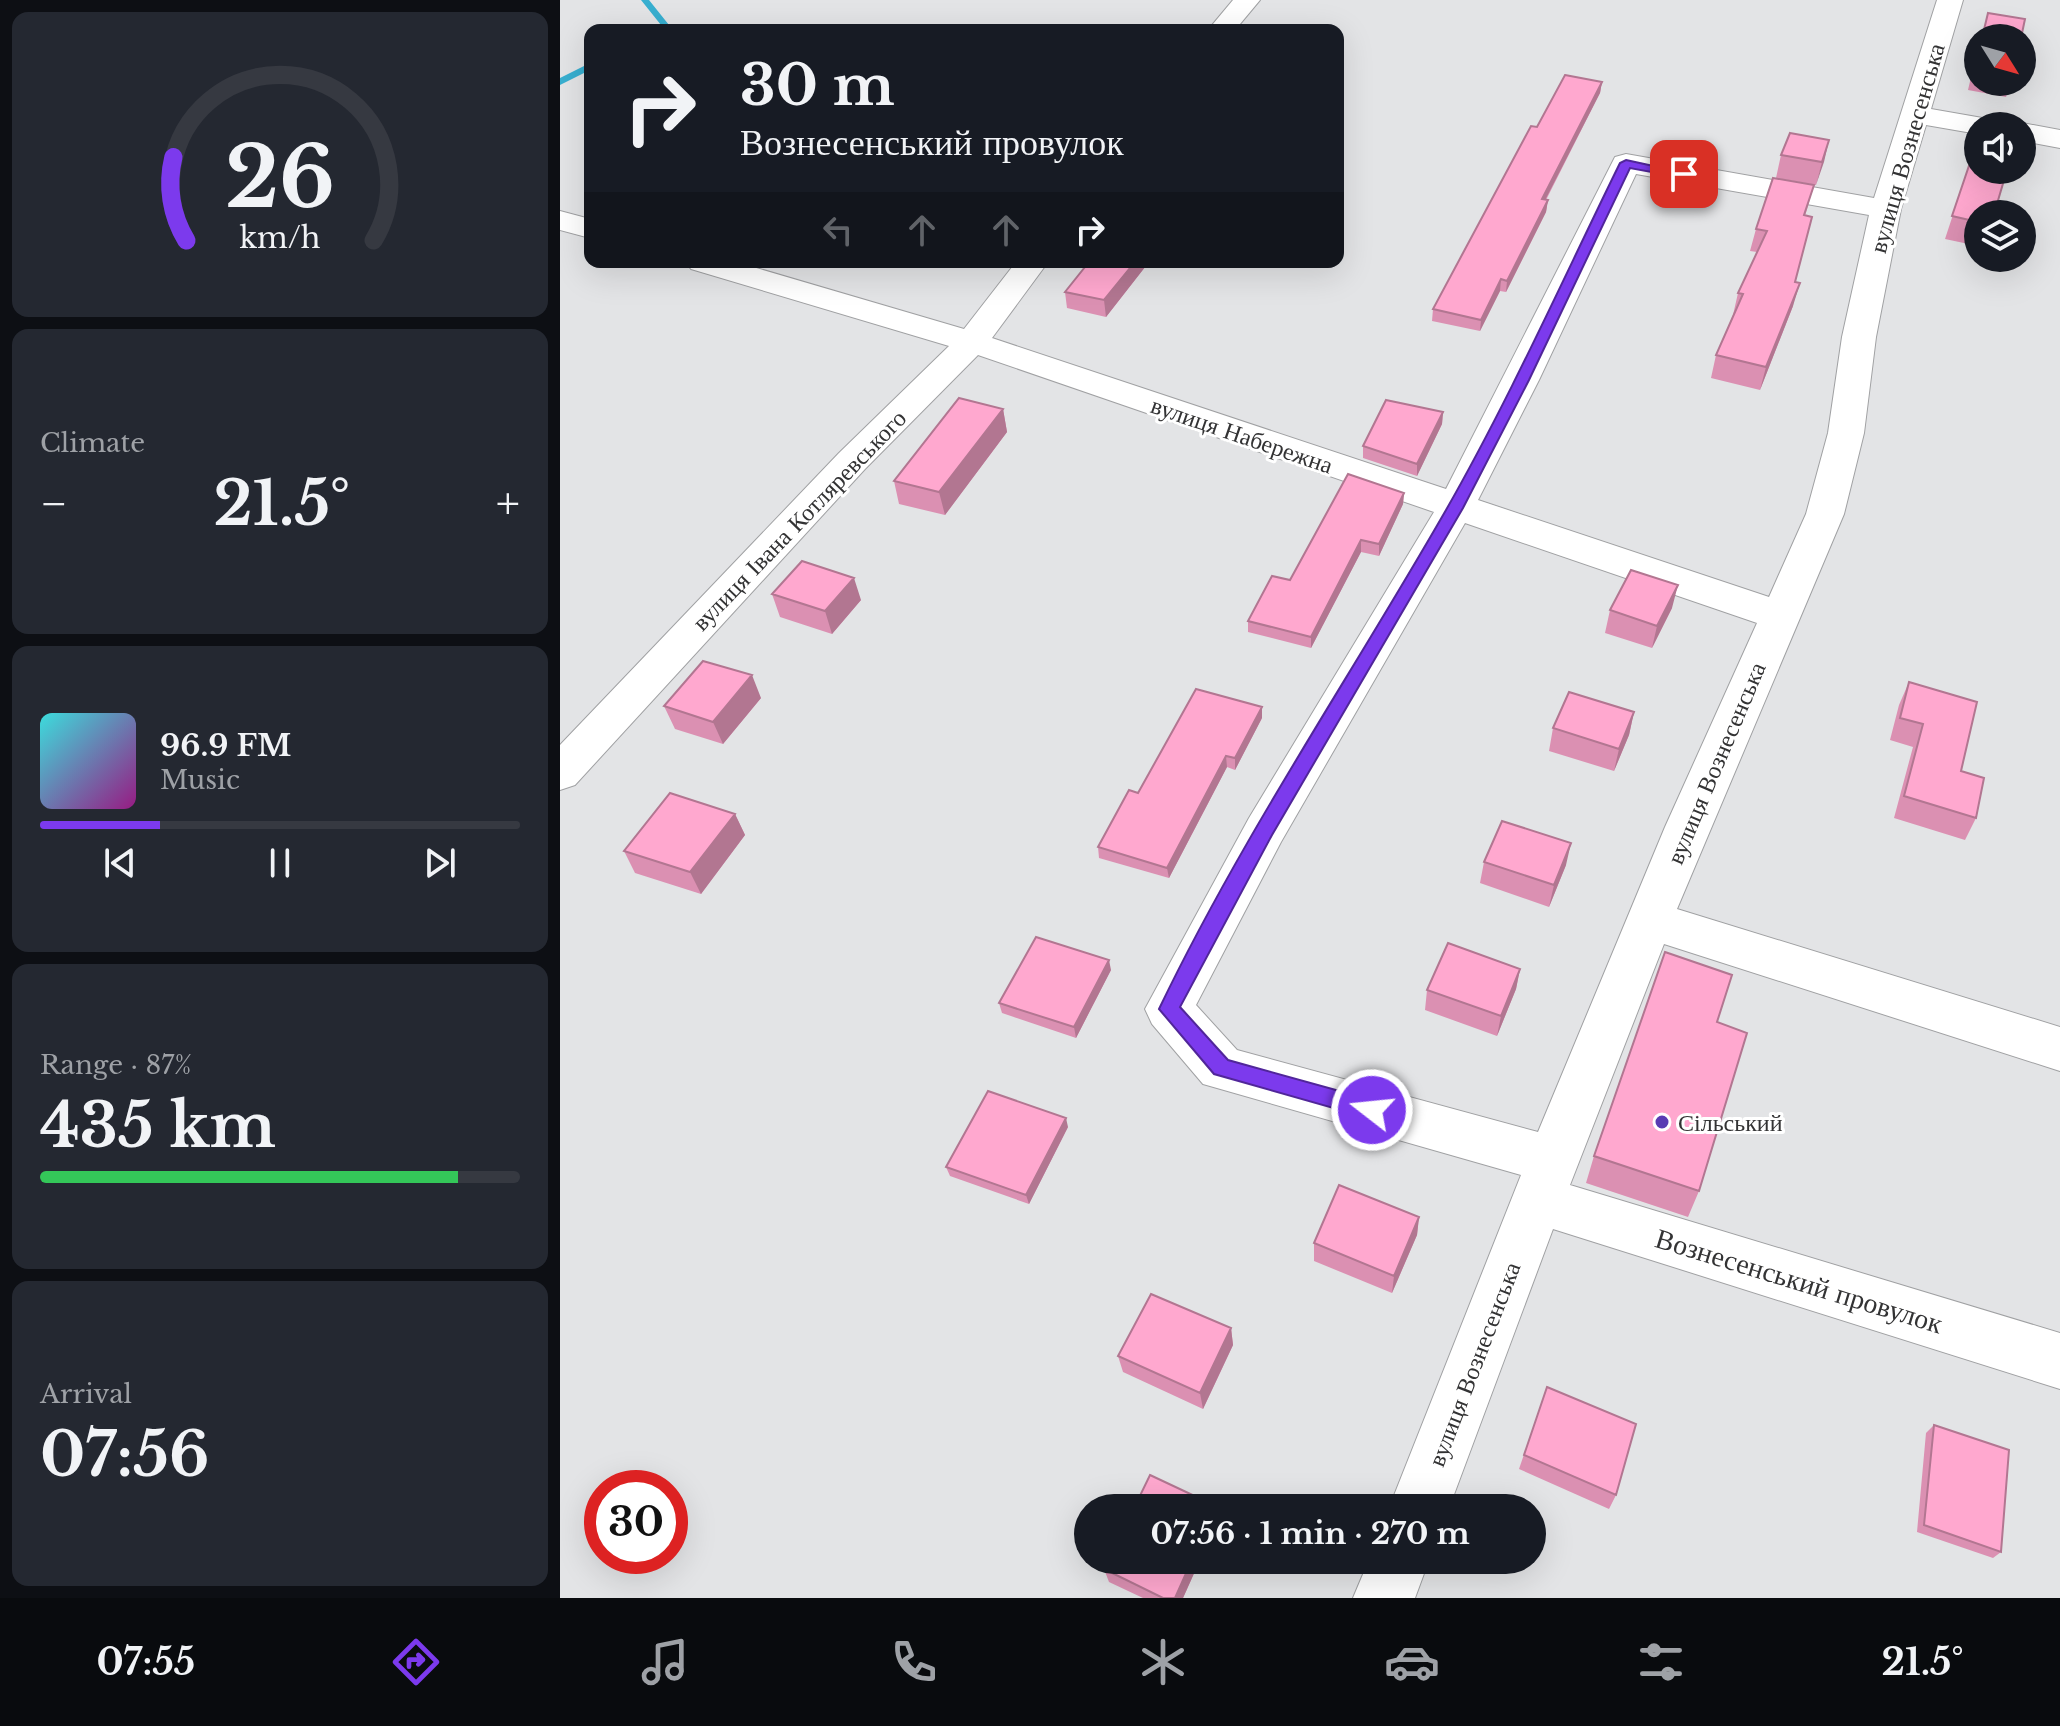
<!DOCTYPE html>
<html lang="en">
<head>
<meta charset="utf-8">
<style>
  body { margin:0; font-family:"Libre Baskerville",serif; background:#242831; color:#f1f3f6; height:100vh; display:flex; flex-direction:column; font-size:30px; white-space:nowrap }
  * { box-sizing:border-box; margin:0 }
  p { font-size:26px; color:#9ea1a6 }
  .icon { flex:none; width:44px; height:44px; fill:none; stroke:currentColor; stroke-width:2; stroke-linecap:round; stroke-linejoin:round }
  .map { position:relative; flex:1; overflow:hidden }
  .details { display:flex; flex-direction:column; gap:12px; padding:12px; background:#0d0f14; width:560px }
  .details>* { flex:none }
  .top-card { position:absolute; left:24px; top:24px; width:760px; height:244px; border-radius:16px; box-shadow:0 8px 32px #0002; background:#171b24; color:#f1f3f6; overflow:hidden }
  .needle { width:52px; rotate:127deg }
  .tools { position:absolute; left:1404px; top:24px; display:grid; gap:16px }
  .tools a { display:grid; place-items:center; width:72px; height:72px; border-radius:50%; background:#171b24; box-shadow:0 8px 32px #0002; font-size:40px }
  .speed { position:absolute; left:24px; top:1470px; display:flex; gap:16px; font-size:40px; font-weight:700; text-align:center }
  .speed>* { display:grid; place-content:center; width:104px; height:104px; border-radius:50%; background:#171b24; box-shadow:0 8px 32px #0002; line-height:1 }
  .speed .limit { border:12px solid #d22; background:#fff; color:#111 }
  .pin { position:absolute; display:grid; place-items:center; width:68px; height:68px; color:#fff; margin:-34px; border-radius:16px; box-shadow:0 4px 12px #0006 }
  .me { position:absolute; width:88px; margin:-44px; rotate:286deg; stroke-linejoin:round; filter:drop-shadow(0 0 6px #0008) }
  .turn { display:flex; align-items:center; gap:28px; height:168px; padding:0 24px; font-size:36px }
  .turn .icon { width:104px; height:104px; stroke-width:2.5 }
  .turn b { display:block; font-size:56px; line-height:68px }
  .lanes { display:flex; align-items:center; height:76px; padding:0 24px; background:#0003; justify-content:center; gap:40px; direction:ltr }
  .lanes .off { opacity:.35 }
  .big { font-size:60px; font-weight:800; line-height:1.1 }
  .details .card { flex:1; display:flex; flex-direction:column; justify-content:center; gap:12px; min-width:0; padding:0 28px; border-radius:16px; background:#242831 }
  .details .dial { align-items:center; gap:0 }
  .dial svg { height:208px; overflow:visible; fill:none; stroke:#363941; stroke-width:7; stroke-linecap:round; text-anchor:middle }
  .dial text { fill:#f1f3f6; stroke:none }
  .song { display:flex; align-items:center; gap:24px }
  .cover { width:96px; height:96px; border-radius:12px; background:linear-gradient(135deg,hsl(180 70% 55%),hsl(310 70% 35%)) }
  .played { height:8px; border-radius:4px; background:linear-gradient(90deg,#7c3aed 25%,#363941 25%) }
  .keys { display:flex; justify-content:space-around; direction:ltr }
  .heat { display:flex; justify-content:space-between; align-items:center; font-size:44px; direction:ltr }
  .charge { height:12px; border-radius:6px; background:linear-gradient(90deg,#34c759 87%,#363941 0) }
  .trip { position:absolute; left:514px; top:1494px; width:472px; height:80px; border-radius:40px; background:#171b24; box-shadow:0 8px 32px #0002; font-weight:800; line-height:80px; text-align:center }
  .dock { display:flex; height:128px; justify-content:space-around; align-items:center; background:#090b0e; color:#9ea1a6 }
  .dock .icon { width:56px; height:56px }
  .dock .on { color:#7c3aed }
  .dock b { font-size:36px; color:#f1f3f6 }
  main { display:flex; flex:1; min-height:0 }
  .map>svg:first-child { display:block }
</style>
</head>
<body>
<main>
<section class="details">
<div class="card dial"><svg viewBox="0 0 100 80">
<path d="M14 69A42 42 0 1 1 86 69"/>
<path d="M14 69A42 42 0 0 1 9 37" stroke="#7c3aed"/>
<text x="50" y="56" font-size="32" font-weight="700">26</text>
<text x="50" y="72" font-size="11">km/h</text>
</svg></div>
<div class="card"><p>Climate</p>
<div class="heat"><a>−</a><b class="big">21.5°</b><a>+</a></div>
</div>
<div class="card">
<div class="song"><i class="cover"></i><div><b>96.9 FM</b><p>Music</p></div></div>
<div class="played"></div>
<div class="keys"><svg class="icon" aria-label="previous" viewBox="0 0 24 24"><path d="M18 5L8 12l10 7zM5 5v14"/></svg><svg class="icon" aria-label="pause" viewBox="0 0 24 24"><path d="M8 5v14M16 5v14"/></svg><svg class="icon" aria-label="next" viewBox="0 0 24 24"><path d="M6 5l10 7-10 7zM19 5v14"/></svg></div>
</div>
<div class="card"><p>Range · 87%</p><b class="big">435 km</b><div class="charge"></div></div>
<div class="card"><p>Arrival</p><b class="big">07:56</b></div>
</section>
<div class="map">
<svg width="1500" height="1598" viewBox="0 0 1500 1598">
  <rect width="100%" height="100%" fill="#e3e4e6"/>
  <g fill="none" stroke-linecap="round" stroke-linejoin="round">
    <!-- stream -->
    <path fill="#38afd0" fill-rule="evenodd" d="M81,0H89L113,30H105Z
      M30,63V70L0,85V78Z"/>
    <defs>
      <path id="minor" d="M673,0H700L675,30H648Z
        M1377,0H1403L1371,109L1434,120L1438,126H1418V134L1366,125L1341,209L1316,337L1304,433L1284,514L1117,909L1500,1027V1071L1104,944L1010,1185L1500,1333V1389L993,1229L889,1508H829L961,1175L643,1084L592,1024L585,1009L689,818L874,512L418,355L305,469L15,785L0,790V745L279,453L389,346L131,269L126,262H176L404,329L456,262H488L432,338L886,489L1055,157L1066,154L1314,198ZM1076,174L1309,215L1282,337L1268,433L1246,514L1209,597L918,500L979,380ZM905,523L1197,623L1105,827L978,1132L677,1050L636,1005L721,842Z
        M1462,123L1500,130V148L1462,141V126H1452Z
        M0,211L30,219V238L0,230Z
        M809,1560H869L855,1598H793Z"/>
    </defs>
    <!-- minor casing -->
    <use href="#minor" stroke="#a0a1a3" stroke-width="2"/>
    <!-- minor -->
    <use href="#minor" fill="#fff" fill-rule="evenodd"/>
  </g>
  <!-- wall -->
  <path fill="#db90b2" d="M1418,47V82H1451L1446,97L1408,90Z
    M1042,82L1040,93L986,200H988L986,212L946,292L940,291L920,331L872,321L873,309L977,127Z
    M1269,140L1256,185L1216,178L1221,155Z
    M1416,145L1418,214V246L1385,239Z
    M1254,185L1245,216L1235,282L1233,306L1200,390L1151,378L1156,355L1173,315L1178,293L1197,252L1190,251L1196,229Z
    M529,262H589L546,317L507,308L505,292Z
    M443,409L447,432L385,515L339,504L334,481Z
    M883,412L882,424L857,476L803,458V446Z
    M844,493L843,504L819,556L801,552L751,648L688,632V621L730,580Z
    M212,594L301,600L272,634L220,617Z
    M1112,608L1092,648L1045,633L1050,610Z
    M1349,682L1401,771L1416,818L1405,840L1334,818L1353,747L1330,740L1339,705Z
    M201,698L163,744L115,729L104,706Z
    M1074,712L1069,735L1054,771L989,751L993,728Z
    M702,718L675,770L667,767L609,878L539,858L538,847L578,793Z
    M175,814L185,835L141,894L75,873L64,851Z
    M924,862L1006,865L989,907L920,883Z
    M960,969L956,989L937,1036L865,1010L867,990Z
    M551,970L516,1038L442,1013L439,1003Z
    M1157,1022L1139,1191L1128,1217L1026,1183L1034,1156Z
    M508,1127L469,1204L390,1176L386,1167Z
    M859,1217L857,1235L832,1293L754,1261V1243Z
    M671,1328L673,1345L643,1409L563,1372L558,1356Z
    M987,1387L1056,1495L1049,1509L959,1469Z
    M1374,1425L1441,1552L1433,1558L1357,1532L1366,1433Z
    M549,1560H640L623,1598H583L549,1582L544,1569Z"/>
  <!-- shaded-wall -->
  <path fill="#b27691" d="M1042,82L1040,93L980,210L982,199Z
    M1269,140L1264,162L1256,185L1262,162Z
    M988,200L986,212L946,292L947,281Z
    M575,262H589L546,317L544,300Z
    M941,279L940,291L920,331L921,320Z
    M1240,283L1233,306L1200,390L1206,367Z
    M443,409L447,432L385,515L379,492Z
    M883,412L882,424L857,476V464Z
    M844,493L843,504L819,556V544Z
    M801,540V552L751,648V637Z
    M294,578L301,600L272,634L265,611Z
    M1118,585L1112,608L1092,648L1097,626Z
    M192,675L201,698L163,744L153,722Z
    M702,707V718L675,770V758Z
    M1074,712L1069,735L1054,771L1059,749Z
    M666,756L667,767L609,878L607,868Z
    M175,814L185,835L141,894L130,872Z
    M1011,843L1006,865L989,907L994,885Z
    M549,960L551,970L516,1038L514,1027Z
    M960,969L956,989L937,1036L941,1016Z
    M506,1118L508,1127L469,1204L466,1195Z
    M859,1217L857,1235L832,1293L834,1276Z
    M671,1328L673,1345L643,1409L640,1393Z
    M632,1560H640L623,1598H615Z"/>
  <!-- building -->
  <path fill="#ffa8cf" stroke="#b27691" stroke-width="2" d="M1428,13L1465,19L1461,38H1422Z
    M1418,55V69L1415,68Z
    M1005,75L1042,82L982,199L988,200L947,281L941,279L921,320L873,309L971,126L977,127Z
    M1230,133L1269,140L1262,162L1221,155Z
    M1416,145L1418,146V170H1447L1434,214H1418V222L1392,216Z
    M1213,178L1254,185L1244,215L1252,217L1235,282L1240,283L1206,367L1156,355L1183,294L1178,293L1207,231L1196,229Z
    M529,262H575L544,300L505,292Z
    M399,398L443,409L379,492L334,481Z
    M826,400L883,412L857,464L803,446Z
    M788,474L844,493L819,544L801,540L751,637L688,621L712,576L730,580Z
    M242,561L294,578L265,611L212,594Z
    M1071,570L1118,585L1097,626L1050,610Z
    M143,661L192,675L153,722L104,706Z
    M1349,682L1417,702L1401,771L1424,778L1416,818L1344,796L1363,724L1340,718Z
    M636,689L702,707L675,758L666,756L607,868L538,847L569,790L578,793Z
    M1009,692L1074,712L1059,749L993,728Z
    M110,793L175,814L130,872L64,851Z
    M942,821L1011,843L994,885L924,862Z
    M476,937L549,960L514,1027L439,1003Z
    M888,943L960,969L941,1016L867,990Z
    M1105,952L1172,975L1157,1022L1187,1033L1139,1191L1034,1156Z
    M428,1091L506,1118L466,1195L386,1167Z
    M779,1185L859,1217L834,1276L754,1243Z
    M591,1294L671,1328L640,1393L558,1356Z
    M987,1387L1076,1424L1056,1495L964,1455Z
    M1374,1425L1449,1450L1441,1552L1364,1525Z
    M590,1475L656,1506L655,1508H574Z
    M549,1560H632L615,1598H603L544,1569Z"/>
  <!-- route -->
  <path fill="#7c3aed" stroke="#51269a" stroke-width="2" d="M1066,160L1130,174L1124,178L1070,168L969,380L903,508L712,835L620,1007L668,1060L812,1100L819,1103L822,1110L819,1116L812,1119L654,1074L599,1009C682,836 791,676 886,510C950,398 1003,279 1060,163Z"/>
  <!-- markers -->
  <circle fill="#593bb3" stroke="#fff" stroke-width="3" cx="1102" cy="1122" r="8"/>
  <g text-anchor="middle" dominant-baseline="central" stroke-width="6" stroke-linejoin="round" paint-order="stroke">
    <!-- street labels -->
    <g font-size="24" fill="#333334" stroke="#fff">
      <text transform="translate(1347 148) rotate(-74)">вулиця Вознесенська</text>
      <text transform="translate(682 435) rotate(19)">вулиця Набережна</text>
      <text transform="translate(239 520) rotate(-46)">вулиця Івана Котляревського</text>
      <text transform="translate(1156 763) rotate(-67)">вулиця Вознесенська</text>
      <text transform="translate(914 1364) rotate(-69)">вулиця Вознесенська</text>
    </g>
    <!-- poi labels -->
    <g font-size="24" fill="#333334" stroke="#fff" text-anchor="start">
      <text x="1118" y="1122">Сільський</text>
    </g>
    <!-- near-street labels -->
    <g font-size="28" fill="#333334" stroke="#fff">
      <text transform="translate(1239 1281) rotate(17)">Вознесенський провулок</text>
    </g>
  </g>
</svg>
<div class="tools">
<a><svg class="needle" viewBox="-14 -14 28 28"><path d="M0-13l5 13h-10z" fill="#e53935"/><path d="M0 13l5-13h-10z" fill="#9ea1a6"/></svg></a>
<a><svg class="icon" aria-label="sound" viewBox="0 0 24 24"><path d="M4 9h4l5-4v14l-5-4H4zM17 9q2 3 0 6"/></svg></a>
<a><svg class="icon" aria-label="layers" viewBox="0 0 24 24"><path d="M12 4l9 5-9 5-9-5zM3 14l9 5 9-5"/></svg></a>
</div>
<div class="speed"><div class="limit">30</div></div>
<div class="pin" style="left:1124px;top:174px;background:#d93025"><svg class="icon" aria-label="arrive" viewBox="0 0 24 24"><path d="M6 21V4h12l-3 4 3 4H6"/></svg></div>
<svg class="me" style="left:812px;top:1110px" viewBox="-20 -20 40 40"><circle r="17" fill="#7c3aed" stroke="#fff" stroke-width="3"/><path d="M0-11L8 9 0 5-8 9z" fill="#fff"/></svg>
<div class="trip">07:56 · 1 min · 270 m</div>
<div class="top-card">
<div class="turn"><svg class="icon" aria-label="right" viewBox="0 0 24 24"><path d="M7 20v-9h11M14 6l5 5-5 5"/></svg><div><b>30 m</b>Вознесенський провулок</div></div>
<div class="lanes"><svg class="icon off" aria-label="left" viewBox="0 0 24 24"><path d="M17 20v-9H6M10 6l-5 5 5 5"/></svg><svg class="icon off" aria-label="ahead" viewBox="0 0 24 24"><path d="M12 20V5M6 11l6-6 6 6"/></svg><svg class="icon off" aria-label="ahead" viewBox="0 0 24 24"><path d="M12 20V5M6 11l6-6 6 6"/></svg><svg class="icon" aria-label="right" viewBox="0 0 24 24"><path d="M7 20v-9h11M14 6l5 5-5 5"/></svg></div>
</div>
</div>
</main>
<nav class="dock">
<b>07:55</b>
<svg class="icon on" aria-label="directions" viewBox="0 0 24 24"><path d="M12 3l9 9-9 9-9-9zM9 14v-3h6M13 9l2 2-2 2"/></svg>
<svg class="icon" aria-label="music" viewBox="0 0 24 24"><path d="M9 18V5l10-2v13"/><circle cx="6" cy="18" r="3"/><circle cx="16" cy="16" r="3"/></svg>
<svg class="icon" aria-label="phone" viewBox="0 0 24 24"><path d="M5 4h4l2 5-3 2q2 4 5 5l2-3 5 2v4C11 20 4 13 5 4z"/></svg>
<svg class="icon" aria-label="climate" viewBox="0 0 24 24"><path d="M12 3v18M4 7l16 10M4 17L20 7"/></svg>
<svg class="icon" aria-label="car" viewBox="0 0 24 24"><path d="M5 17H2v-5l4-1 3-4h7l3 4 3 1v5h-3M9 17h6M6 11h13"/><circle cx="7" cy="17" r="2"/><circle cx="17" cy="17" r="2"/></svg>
<svg class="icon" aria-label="filters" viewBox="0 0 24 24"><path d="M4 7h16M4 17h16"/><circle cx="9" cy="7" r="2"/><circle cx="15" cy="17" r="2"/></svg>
<b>21.5°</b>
</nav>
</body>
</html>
